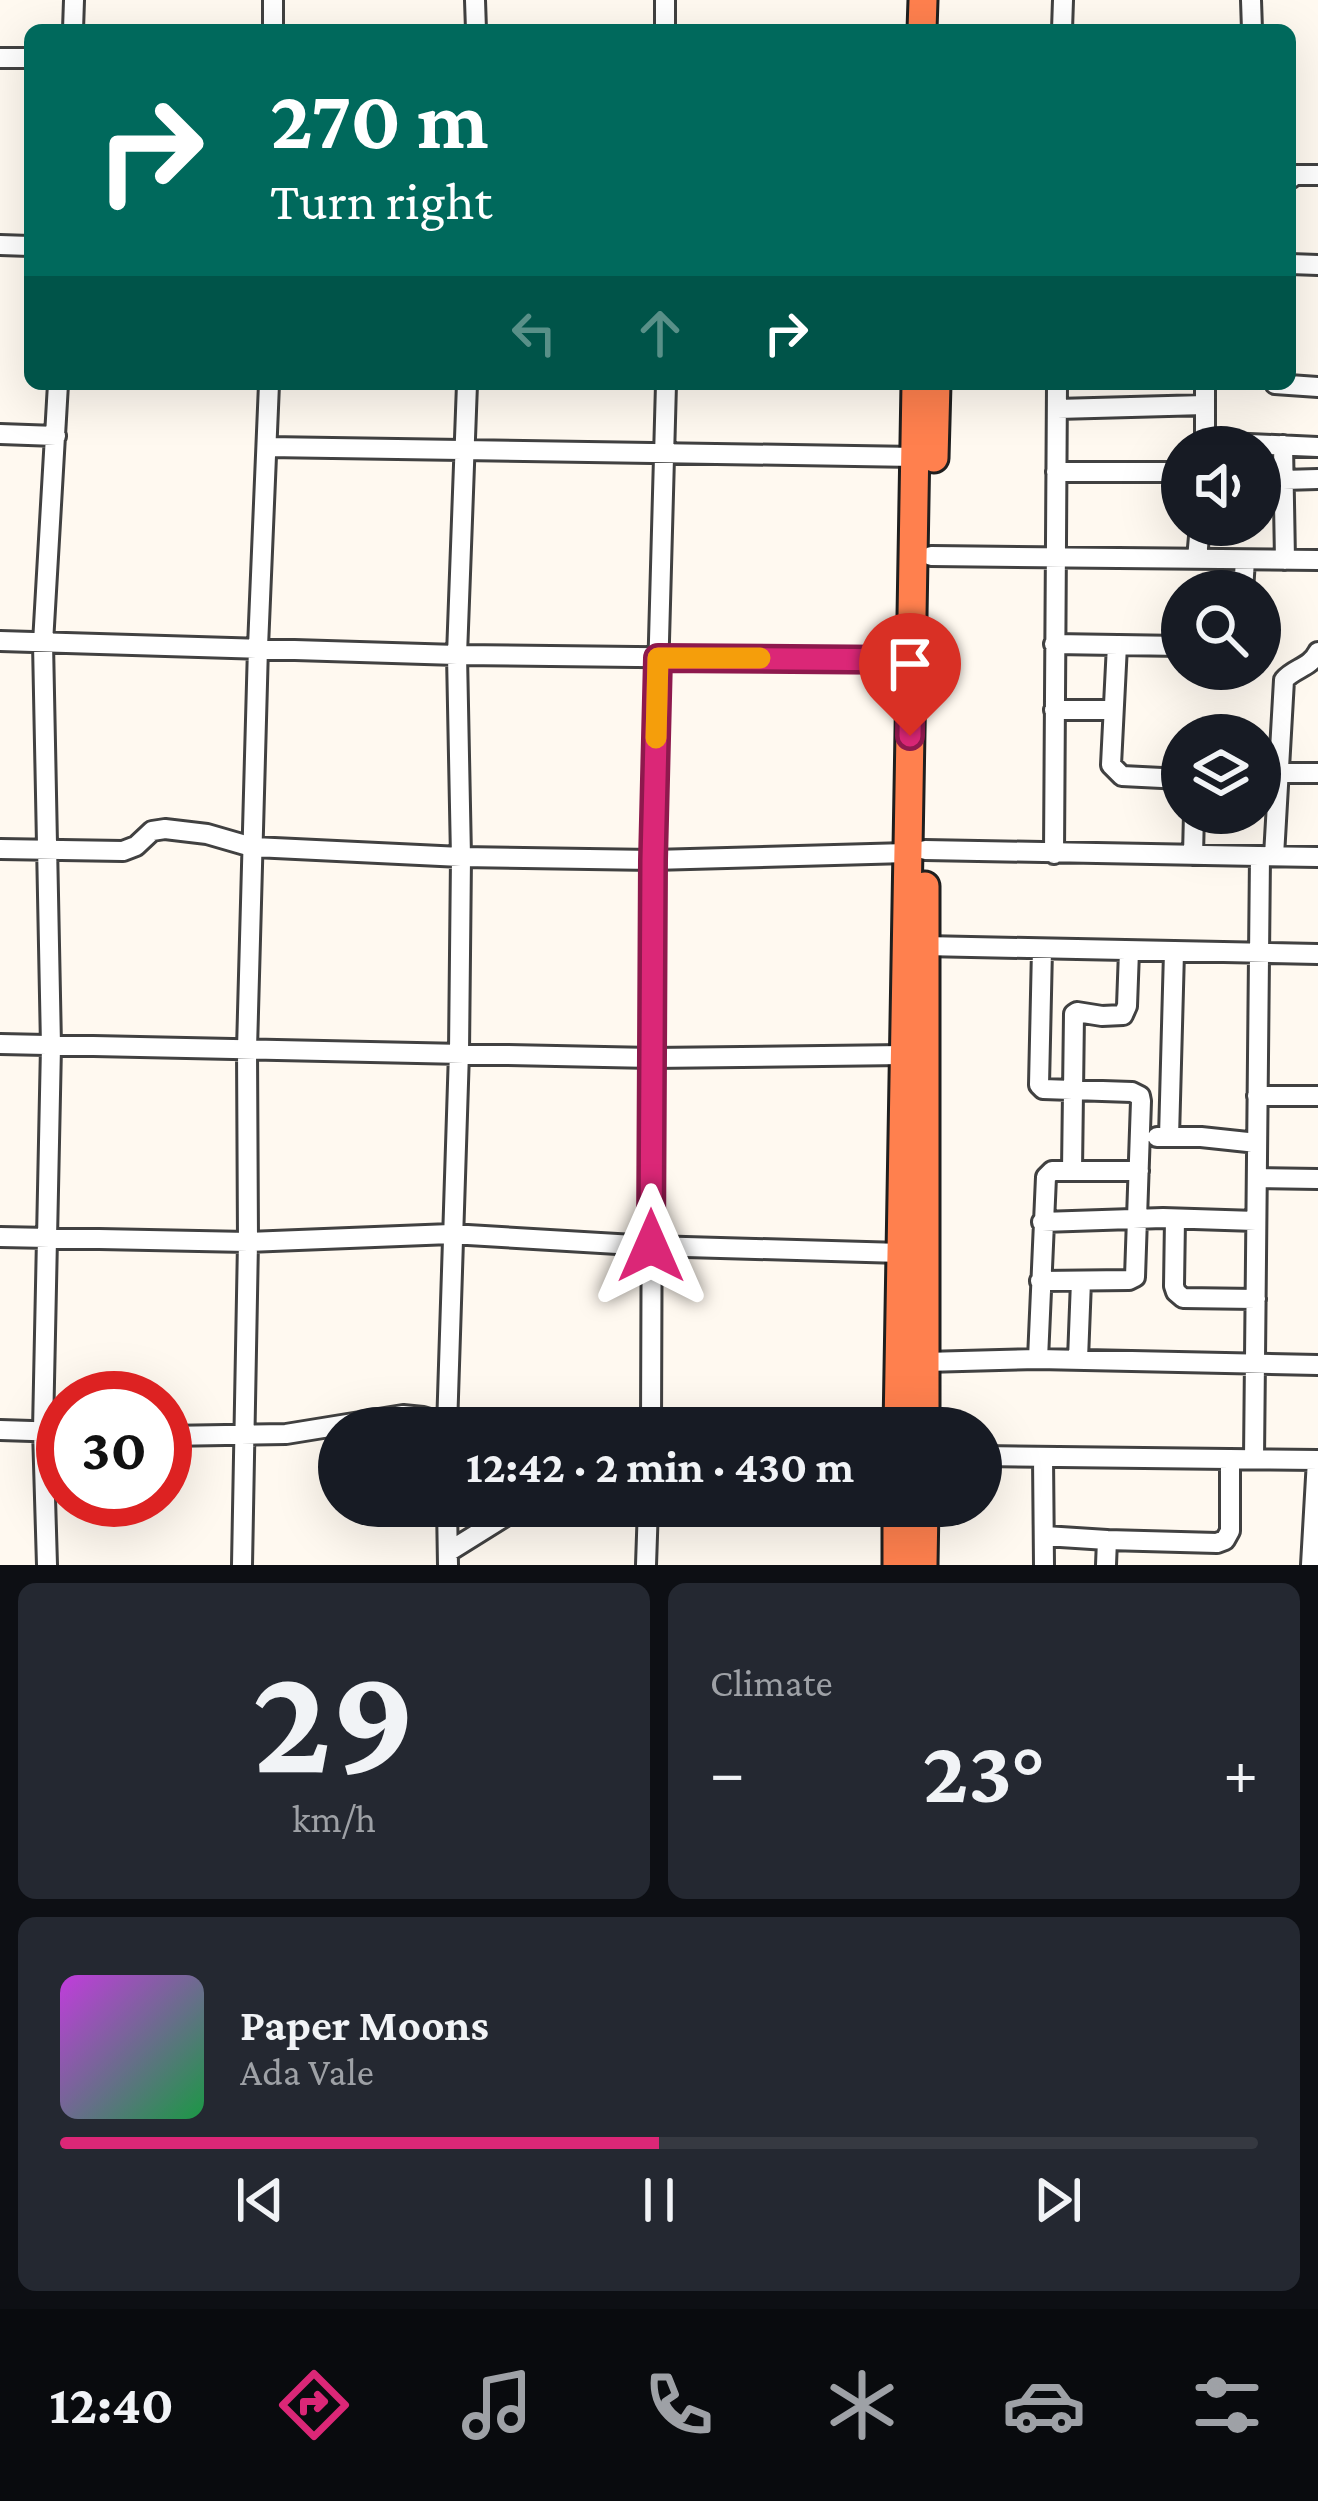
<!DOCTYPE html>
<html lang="en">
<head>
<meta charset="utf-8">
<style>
  body { margin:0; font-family:"Crimson Pro",serif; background:#242831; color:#f1f3f6; height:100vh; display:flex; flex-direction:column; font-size:45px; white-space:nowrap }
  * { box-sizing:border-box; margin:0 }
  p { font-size:39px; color:#9ea1a6 }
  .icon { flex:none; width:66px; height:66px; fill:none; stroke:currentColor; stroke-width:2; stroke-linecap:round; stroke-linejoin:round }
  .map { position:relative; height:1565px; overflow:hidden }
  .details { display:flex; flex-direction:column; gap:18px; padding:18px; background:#0d0f14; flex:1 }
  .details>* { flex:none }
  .top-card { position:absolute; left:24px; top:24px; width:1272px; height:366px; border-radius:18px; box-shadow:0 12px 48px #0002; background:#00695c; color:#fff; overflow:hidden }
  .fabs { position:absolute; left:1161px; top:426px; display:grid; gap:24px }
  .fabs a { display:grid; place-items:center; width:120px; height:120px; border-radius:50%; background:#171b24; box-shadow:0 12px 48px #0002; font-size:60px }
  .speed { position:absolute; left:36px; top:1371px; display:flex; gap:24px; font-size:60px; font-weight:700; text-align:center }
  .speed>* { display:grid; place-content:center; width:156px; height:156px; border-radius:50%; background:#171b24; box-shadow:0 12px 48px #0002; line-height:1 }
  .speed .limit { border:18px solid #d22; background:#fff; color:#111 }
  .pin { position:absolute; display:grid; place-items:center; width:102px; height:102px; color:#fff; margin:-123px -51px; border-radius:50% 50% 50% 0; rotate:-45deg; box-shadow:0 0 12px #0007 }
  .pin .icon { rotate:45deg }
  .me { position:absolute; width:132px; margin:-66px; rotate:0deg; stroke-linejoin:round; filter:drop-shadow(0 0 9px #0008) }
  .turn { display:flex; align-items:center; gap:42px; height:252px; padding:0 48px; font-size:54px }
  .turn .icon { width:156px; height:156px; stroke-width:2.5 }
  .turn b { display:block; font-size:84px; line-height:102px }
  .lanes { display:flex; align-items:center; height:114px; padding:0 48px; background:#0003; justify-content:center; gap:60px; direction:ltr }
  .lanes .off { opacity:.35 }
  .big { font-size:90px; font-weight:700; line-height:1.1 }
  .details .widget { flex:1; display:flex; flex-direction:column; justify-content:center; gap:18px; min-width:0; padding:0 42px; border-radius:18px; background:#242831 }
  .details .dial { align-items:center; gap:0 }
  .dial b { font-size:156px; line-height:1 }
  .song { display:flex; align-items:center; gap:36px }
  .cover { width:144px; height:144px; border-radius:18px; background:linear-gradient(135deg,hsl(290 70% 55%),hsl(140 70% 35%)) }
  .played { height:12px; border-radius:6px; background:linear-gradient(90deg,#db2777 50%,#363941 50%) }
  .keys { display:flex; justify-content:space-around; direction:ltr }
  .heat { display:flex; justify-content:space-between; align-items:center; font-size:66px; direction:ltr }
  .details .tiles { flex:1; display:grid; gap:18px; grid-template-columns:1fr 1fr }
  .widget:last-child { grid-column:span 2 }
  .trip { position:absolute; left:318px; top:1407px; width:684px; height:120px; border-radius:60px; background:#171b24; box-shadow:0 12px 48px #0002; font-weight:700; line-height:120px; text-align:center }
  .dock { display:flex; height:192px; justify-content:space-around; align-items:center; background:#090b0e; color:#9ea1a6 }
  .dock .icon { width:84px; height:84px }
  .dock .active { color:#db2777 }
  .dock b { font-size:54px; color:#f1f3f6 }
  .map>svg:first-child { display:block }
</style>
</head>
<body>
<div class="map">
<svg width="1318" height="1565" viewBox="0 0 1318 1565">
  <rect width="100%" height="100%" fill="#fff9f0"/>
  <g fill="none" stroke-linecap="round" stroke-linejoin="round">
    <defs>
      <path id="minor" d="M475,0L476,30
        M1251,0L1252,30
        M73,30L74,0
        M273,30V0
        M665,30V0
        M1062,30L1063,0
        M0,58H30
        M1290,179L1295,175H1318
        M0,245L30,246
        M1290,264L1318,265
        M1205,384V447
        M1275,384L1318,387
        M1057,409L1205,405
        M0,434L56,436
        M1205,442L1318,447
        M1283,445L1285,560
        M268,447L916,457
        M1056,472H1182
        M1283,480L1318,479
        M931,556L1318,560
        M1197,559L1200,525
        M1243,591L1245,560
        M0,641L457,655L911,660
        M1054,644L1182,646
        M1117,645L1111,765L1122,776L1182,779
        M1054,710H1113
        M1278,773H1318
        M0,849L123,851L136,846L152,831L165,829L207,834L252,847L461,857L653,860L907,853
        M925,850L1318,857
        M1054,854L1057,384
        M1193,855L1194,813
        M1274,856L1284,680C1294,668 1310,668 1318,652
        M924,946L1318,954
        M0,1044L652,1058L904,1055
        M1257,1096H1318
        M1157,1137H1201L1257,1143
        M1169,1137L1174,952
        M1072,1171L1074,1014L1077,1012L1102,1016L1123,1015L1127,1006L1129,951
        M1139,1171H1052L1046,1177L1038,1359L1318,1365
        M1257,1178L1318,1179
        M1175,1219L1174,1286L1176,1292L1183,1298L1256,1299
        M1042,1222L1163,1218L1256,1221
        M0,1237L248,1242L451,1234L651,1246L901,1253
        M1040,1281L1129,1280L1135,1277L1141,1101L1140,1096L1132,1092L1043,1089L1039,1085L1042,949
        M1078,1359L1081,1281
        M925,1362L1038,1359
        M447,1428L459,1052L461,857L457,655L467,384
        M651,1428L653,860L666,384
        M0,1430L63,1432
        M165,1436L286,1434L403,1415L423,1417L447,1424L541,1428
        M981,1456L1318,1460
        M1043,1457L1044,1565
        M1254,1459L1260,856
        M447,1506L448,1565
        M1045,1536L1107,1540
        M448,1552L522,1506
        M47,1565L43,1430L51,1046L43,643L58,384
        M242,1565L248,1242L247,1049L258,647L269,384
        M646,1565L648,1506
        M1106,1565L1107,1540L1217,1543L1225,1540L1230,1531V1459
        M1311,1565L1317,1460"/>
      <path id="highway" d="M922,30L923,0
        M934,458L936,384
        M925,886V1428
        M898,1428L916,384
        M897,1565V1506
        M923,1565L924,1506"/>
    </defs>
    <!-- minor casing -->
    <use href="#minor" stroke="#414141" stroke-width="24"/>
    <!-- highway casing -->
    <use href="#highway" stroke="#1f1f1f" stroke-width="33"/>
    <!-- minor -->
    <use href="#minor" stroke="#fff" stroke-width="18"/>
    <!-- highway -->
    <use href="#highway" stroke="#ff804e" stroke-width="27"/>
  </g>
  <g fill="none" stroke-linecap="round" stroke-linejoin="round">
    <defs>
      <path id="route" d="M651,1246L653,860L658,658L911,660L910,736"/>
    </defs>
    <!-- route casing -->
    <use href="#route" stroke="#8e194d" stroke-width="30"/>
    <!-- route -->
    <use href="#route" stroke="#db2777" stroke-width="21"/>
    <!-- slow -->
    <path stroke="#f59e0b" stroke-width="21" d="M656,738L658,658H760"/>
  </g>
</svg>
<div class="fabs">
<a><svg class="icon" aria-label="sound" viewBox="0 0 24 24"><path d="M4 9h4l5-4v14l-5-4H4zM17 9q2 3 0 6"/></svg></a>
<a><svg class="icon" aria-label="search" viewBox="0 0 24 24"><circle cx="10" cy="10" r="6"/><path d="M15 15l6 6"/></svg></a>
<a><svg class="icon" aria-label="layers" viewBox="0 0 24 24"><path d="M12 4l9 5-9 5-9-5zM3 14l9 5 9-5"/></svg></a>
</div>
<div class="speed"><div class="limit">30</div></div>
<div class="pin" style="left:910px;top:736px;background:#d93025"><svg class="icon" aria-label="arrive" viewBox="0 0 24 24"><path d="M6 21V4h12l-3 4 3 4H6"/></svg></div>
<svg class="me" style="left:651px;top:1246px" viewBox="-20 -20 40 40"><path d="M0-17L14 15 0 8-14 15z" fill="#db2777" stroke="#fff" stroke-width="4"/></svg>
<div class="trip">12:42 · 2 min · 430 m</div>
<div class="top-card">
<div class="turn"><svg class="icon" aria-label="right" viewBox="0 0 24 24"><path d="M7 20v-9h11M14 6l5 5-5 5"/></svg><div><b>270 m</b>Turn right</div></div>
<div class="lanes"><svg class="icon off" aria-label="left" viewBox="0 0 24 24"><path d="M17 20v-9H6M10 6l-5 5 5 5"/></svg><svg class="icon off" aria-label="ahead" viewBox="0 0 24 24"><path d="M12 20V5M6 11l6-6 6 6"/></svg><svg class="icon" aria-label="right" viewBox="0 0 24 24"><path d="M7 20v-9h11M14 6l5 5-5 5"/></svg></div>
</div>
</div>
<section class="details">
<div class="tiles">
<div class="widget dial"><b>29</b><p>km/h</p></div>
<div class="widget"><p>Climate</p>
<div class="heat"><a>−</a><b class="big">23°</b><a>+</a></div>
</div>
<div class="widget">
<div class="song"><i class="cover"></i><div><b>Paper Moons</b><p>Ada Vale</p></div></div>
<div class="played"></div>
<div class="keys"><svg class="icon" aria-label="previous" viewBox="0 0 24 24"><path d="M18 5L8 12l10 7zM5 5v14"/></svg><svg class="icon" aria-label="pause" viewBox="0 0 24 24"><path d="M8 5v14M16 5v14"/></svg><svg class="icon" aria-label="next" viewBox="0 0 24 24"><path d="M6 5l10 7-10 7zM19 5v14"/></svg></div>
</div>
</div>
</section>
<nav class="dock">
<b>12:40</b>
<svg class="icon active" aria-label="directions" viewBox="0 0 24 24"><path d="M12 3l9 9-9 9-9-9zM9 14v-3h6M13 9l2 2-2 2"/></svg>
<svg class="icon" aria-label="music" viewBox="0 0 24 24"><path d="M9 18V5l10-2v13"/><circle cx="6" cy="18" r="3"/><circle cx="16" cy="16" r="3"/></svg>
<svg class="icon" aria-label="phone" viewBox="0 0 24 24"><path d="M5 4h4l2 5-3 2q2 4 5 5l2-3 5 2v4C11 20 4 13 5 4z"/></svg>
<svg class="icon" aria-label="climate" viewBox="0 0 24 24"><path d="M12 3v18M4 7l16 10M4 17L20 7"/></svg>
<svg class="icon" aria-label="car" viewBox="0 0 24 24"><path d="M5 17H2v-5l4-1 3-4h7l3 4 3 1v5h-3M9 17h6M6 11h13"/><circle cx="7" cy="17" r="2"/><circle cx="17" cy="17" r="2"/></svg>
<svg class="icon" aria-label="filters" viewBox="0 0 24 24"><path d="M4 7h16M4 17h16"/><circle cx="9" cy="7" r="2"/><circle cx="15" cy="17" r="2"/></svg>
</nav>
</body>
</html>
